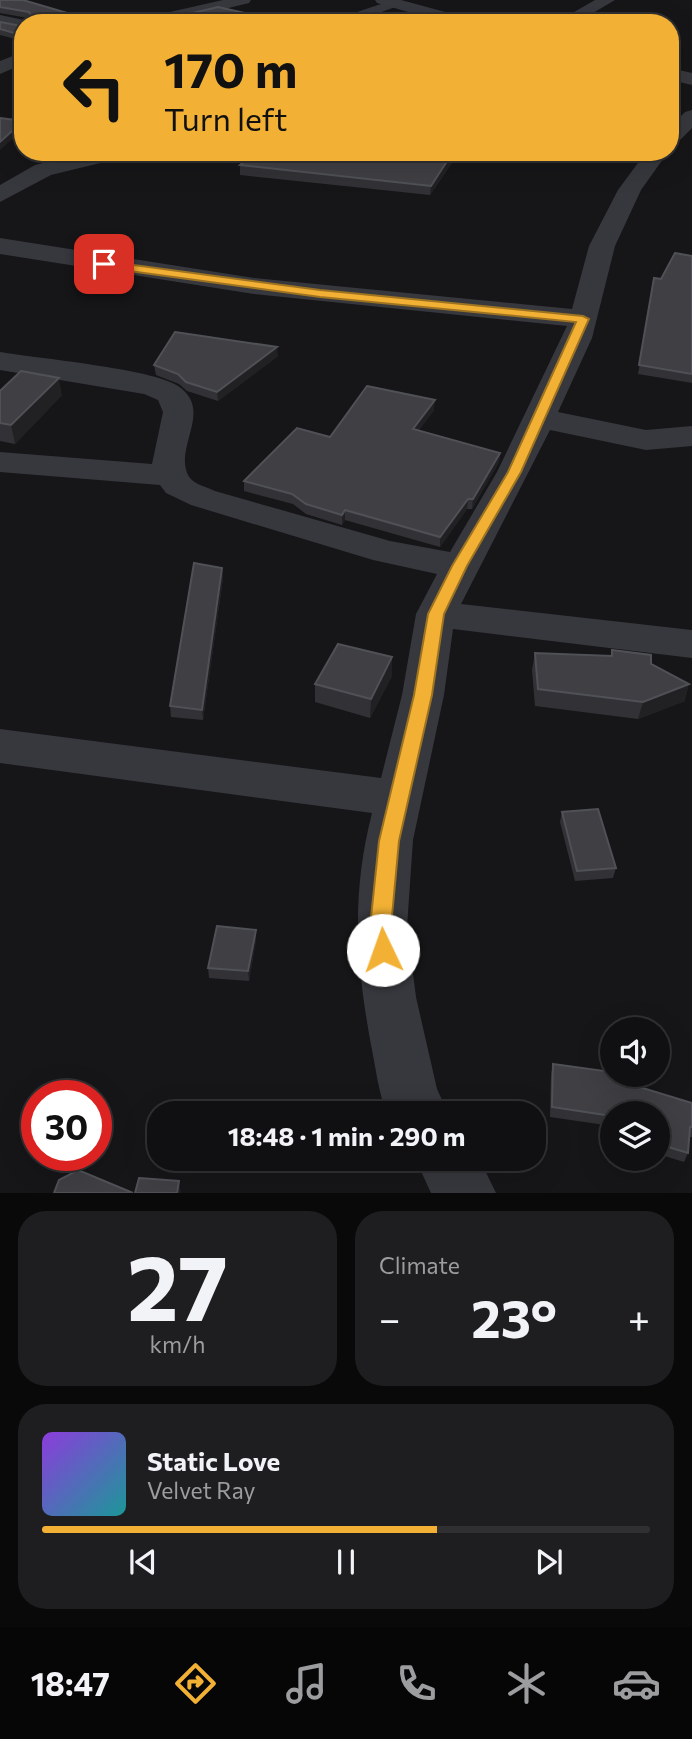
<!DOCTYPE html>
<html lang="en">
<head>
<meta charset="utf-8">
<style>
  body { margin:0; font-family:Commissioner,sans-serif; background:#1e1e20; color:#f1f3f6; height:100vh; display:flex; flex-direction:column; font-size:26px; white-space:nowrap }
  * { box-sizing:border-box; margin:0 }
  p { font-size:23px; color:#9c9d9f }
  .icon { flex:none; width:38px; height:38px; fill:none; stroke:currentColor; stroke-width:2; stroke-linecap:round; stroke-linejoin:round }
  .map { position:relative; height:1193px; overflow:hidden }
  .drawer { display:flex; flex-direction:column; gap:18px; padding:18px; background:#09090a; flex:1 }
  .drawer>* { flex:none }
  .guide { position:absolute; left:14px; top:14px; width:665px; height:147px; border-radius:28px; box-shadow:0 7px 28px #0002,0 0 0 2px #303032; background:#f2b134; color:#111; overflow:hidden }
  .fabs { position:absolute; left:600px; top:1017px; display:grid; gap:14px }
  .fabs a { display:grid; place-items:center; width:70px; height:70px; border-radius:50%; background:#101012; box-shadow:0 7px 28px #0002,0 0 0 2px #303032; font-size:35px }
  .speed { position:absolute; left:21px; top:1080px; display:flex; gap:14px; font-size:35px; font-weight:700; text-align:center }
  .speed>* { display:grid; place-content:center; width:91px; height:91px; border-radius:50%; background:#101012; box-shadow:0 7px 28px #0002,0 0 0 2px #303032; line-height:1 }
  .speed .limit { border:10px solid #d22; background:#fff; color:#111 }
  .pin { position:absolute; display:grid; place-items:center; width:60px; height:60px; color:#fff; margin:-30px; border-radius:14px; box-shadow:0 4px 10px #0006 }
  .me { position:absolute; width:77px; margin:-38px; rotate:357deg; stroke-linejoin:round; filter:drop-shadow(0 0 5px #0008) }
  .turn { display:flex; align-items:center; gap:24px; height:147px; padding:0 35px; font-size:32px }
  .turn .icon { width:91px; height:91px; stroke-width:2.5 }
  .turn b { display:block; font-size:49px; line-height:60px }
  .big { font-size:52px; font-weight:700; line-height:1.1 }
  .drawer .widget { flex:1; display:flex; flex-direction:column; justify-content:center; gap:10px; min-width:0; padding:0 24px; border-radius:28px; background:#1e1e20 }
  .drawer .dial { align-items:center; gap:0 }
  .dial b { font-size:91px; line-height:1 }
  .song { display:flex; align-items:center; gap:21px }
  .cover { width:84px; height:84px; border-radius:10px; background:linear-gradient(135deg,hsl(270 70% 55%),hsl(180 70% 35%)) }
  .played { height:7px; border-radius:4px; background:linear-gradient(90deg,#f2b134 65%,#303032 65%) }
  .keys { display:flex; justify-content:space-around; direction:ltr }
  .heat { display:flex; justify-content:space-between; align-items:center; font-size:38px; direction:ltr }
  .drawer .tiles { flex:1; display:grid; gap:18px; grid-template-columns:1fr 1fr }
  .widget:last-child { grid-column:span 2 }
  .trip { position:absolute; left:147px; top:1101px; width:399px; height:70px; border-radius:28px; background:#101012; box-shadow:0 7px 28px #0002,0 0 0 2px #303032; font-weight:700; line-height:70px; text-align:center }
  .tabs { display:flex; height:112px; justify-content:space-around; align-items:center; background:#060607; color:#9c9d9f }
  .tabs .icon { width:49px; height:49px }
  .tabs .on { color:#f2b134 }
  .tabs b { font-size:32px; color:#f1f3f6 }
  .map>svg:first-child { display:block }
</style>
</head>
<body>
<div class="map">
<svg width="692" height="1193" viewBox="0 0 692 1193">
  <rect width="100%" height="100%" fill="#161618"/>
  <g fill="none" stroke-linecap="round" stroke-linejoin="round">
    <!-- minor -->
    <path fill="#37383d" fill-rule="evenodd" d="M223,0H251L249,3L167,23H137L139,19Z
      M393,0L404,4L350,23H324Z
      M595,0H615L576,23H555Z
      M0,15L29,21L30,23H23V30L0,25Z
      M23,52V64L0,74V61Z
      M692,110V128L677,143L670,145V127L685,112Z
      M89,152H128L125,157L51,175L0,202V185L35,165Z
      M646,152H668L641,190L615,246L592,338L558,412L646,430L692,426V446L646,450L550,430L461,604L692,630V658L453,629L444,695L413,840L407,927L416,997L437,1089L448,1113H387C378,1092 376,1068 371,1045C356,963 351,895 372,813L0,763V729L381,778L402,695L416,614L437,574L373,560L191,505L166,493L160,485L0,472V452L152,464L163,412L158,400L144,394L0,370V352C35,358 154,369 178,386C214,410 174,446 188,475C192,484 207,487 215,491L390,541L450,552L497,472L567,326L254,294L0,254V238L254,278L572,309L589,246L618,190Z
      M415,1158H479L496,1193H431Z"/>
    <!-- tertiary -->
    <path fill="#37383d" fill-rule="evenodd" d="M375,0H401L471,19L473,23H446L377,3Z
      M670,68L692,73V85L670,80Z"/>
  </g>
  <!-- wall -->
  <path fill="#323236" d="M0,0L64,12L65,19L28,18L0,13Z
    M0,22L21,26L23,41L0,35Z
    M454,160L430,195L240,175V165Z
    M692,256V383L638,374L654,278L661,279Z
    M278,356L218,401L187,391L179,384L156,375L154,365Z
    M0,391L62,395L15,444L0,441Z
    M434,410L419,430L500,453L499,462L472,509H467L440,547L345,520L342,525L306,514L293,504L244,491V481L330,437Z
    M222,568L223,578L203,720L171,717L170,706Z
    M612,650L651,664L685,701L638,719L535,706L532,670L535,653L611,656Z
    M392,676L370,718L315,702V684Z
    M562,812L616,868L613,878L575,881L560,822Z
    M256,940L249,981L209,978L208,968Z
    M553,1064L623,1082L692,1103V1137H689L688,1153L684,1162L658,1154V1113H612V1126L550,1117L551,1074Z"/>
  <!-- shaded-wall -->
  <path fill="#212124" d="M64,12L65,19L57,23H44Z
    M23,122V130L0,150V142Z
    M453,152L454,160L430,195L431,186Z
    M277,347L278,356L218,401L217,392Z
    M59,378L62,395L15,444L11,425Z
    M435,400L434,410L413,438V429Z
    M500,453L499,462L472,509L473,499Z
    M468,499L467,509L440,547V537Z
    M345,510V520L342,525V515Z
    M222,568L223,578L203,720L202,710Z
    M392,657V676L370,718L371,699Z
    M689,684L685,701L638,719L643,702Z
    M256,930V940L249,981L248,971Z
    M179,1181L181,1193H177Z"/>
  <!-- building -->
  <path fill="#3f3f44" stroke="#4f5156" stroke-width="2" d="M0,0H23L64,12L44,23H23L25,19L32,17L29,12L0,7Z
    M218,7L267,18L266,23H151Z
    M0,22L21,26L23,23V34L21,35L0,29Z
    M0,118L23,121L0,142Z
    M255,152H453L431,186L240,165Z
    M675,253L692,256V374L639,365L654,278L661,279Z
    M175,332L277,347L217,392L186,382L178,374L154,365Z
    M21,371L59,378L11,425L0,423V391Z
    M367,386L435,400L413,429L500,453L473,499H468L440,537L345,510L342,515L306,504L292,494L244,481L297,428L330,437Z
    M194,563L222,568L202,710L170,706Z
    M338,644L392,657L371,699L315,684Z
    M612,650L651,655V664L689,684L643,702L538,689L535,653L612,656Z
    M598,809L616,868L577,871L562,812Z
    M217,926L256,930L248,971L208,968Z
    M553,1064L612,1072V1074H623V1082L692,1103V1127H690L688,1153L658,1144V1113H612V1116L552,1107Z
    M78,1170L133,1193H54L59,1180Z
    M139,1178L179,1181L177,1193H135Z"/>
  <!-- route -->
  <path fill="#f2b134" stroke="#9d7322" stroke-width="2" d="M104,261L320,290L583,316L589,319L521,472L467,566L444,614L432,695L399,841L391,927L394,950L391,957L383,960L376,957L370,927L379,841L414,695L428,614L452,566L508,472L576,322L320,297L100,267L99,264Z"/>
</svg>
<div class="fabs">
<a><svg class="icon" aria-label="sound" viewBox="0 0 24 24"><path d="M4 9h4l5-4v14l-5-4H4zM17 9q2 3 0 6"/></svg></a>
<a><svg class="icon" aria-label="layers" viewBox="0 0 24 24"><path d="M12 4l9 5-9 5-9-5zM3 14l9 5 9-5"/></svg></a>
</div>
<div class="speed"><div class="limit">30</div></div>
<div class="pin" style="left:104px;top:264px;background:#d93025"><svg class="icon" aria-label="arrive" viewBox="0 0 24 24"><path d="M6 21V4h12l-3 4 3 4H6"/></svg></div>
<svg class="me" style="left:383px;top:950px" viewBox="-20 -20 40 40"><circle r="19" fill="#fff"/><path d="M0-13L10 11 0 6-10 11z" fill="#f2b134"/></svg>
<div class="trip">18:48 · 1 min · 290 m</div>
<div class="guide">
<div class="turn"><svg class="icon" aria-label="left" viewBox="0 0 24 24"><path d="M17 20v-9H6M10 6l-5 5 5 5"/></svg><div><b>170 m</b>Turn left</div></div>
</div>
</div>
<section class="drawer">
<div class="tiles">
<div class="widget dial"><b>27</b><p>km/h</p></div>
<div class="widget"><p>Climate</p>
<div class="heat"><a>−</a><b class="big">23°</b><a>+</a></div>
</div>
<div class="widget">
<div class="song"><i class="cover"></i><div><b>Static Love</b><p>Velvet Ray</p></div></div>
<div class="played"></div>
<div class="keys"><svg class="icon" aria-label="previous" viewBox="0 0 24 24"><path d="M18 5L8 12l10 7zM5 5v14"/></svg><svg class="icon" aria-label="pause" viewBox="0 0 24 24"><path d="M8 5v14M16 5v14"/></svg><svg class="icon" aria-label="next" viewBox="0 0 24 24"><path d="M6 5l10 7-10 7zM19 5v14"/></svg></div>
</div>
</div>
</section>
<nav class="tabs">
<b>18:47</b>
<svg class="icon on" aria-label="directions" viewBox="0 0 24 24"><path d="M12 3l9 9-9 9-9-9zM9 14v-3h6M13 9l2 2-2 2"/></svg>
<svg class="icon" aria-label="music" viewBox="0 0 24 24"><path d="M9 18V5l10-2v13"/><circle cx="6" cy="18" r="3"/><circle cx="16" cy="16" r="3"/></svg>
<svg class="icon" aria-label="phone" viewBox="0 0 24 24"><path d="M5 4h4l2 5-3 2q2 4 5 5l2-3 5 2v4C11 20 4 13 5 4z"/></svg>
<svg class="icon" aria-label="climate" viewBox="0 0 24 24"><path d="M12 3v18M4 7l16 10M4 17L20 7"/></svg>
<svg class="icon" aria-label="car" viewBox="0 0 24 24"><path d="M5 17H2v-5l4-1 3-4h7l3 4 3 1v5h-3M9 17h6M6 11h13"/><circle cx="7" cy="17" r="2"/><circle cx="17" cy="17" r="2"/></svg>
</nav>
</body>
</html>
